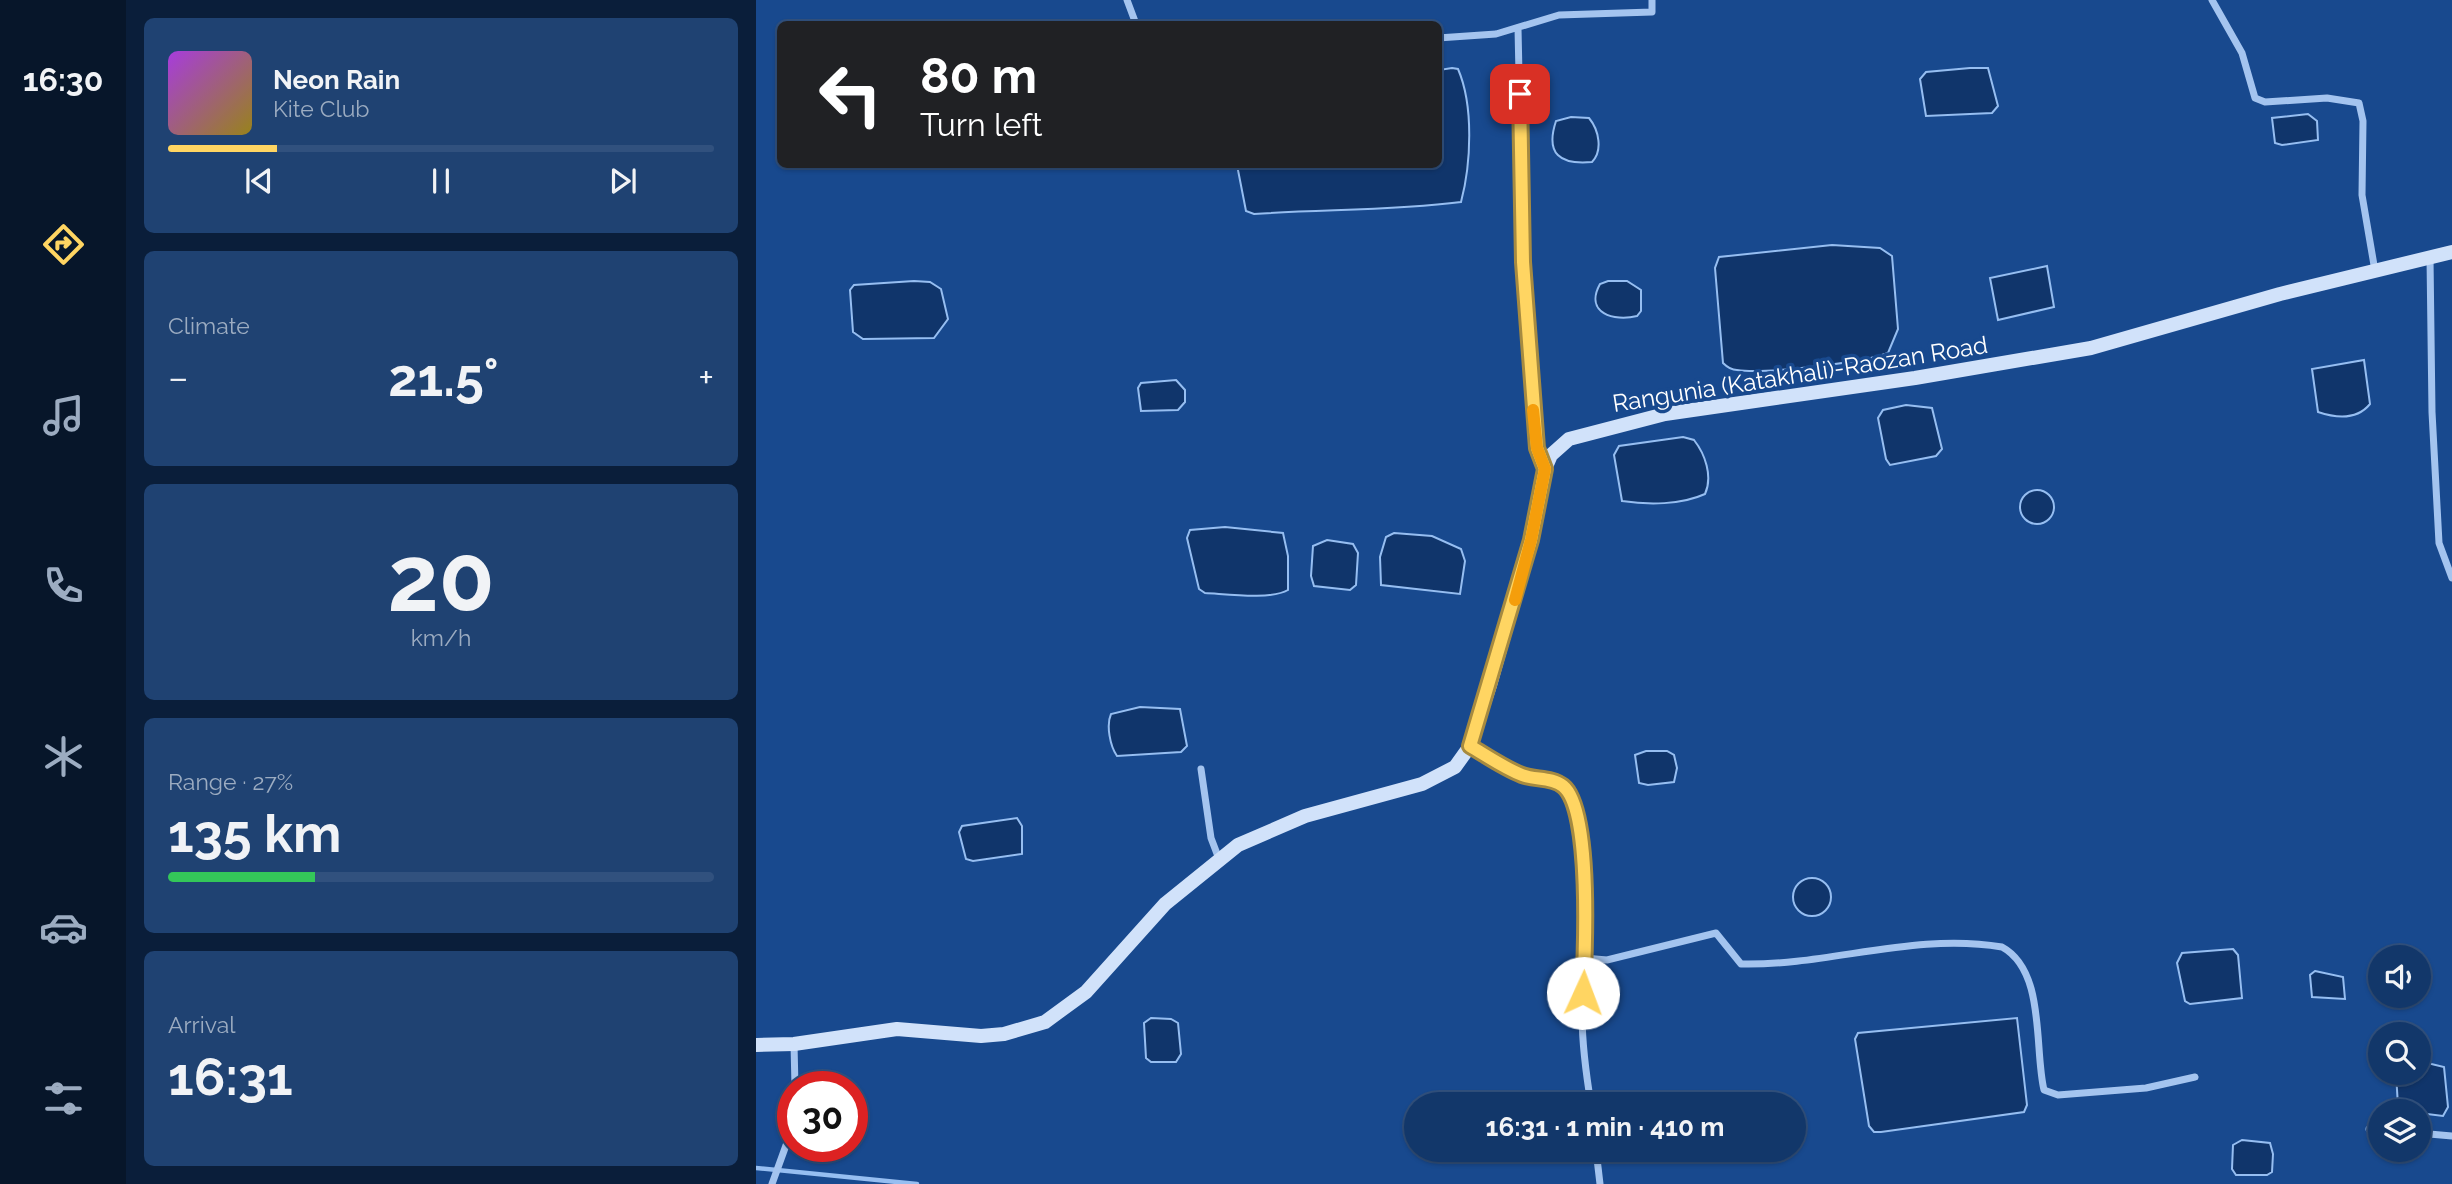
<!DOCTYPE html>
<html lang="en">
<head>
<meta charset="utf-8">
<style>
  body { margin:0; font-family:Raleway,sans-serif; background:#1f4272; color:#f1f3f6; height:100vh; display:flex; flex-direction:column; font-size:26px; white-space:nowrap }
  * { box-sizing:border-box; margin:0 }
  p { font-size:23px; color:#9cacc1 }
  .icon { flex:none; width:38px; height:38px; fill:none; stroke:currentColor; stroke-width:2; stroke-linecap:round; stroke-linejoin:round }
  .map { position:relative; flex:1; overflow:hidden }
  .sheet { display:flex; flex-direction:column; gap:18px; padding:18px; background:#0a1e3a; width:630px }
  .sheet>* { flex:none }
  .top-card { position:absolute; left:21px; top:21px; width:665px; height:147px; border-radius:10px; box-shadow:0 2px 5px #0004,0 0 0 2px #31517e; background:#202124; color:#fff; overflow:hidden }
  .buttons { position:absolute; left:1612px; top:945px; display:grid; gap:14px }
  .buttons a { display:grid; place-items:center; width:63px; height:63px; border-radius:50%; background:#12376a; box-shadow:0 2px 5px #0004,0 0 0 2px #31517e; font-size:35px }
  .speed { position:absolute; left:21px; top:1071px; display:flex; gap:14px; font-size:35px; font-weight:700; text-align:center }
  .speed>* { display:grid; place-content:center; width:91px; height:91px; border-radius:50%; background:#12376a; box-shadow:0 2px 5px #0004,0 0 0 2px #31517e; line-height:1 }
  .speed .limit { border:10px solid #d22; background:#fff; color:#111 }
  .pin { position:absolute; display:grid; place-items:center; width:60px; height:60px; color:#fff; margin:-30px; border-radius:14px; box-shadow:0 4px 10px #0006 }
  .me { position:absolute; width:77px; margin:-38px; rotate:2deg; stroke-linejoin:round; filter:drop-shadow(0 0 5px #0008) }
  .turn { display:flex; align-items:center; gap:24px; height:147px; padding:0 28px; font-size:32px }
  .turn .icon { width:91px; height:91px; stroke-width:2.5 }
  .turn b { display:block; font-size:49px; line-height:60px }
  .big { font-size:52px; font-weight:700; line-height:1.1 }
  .sheet .widget { flex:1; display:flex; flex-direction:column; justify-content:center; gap:10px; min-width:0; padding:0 24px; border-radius:10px; background:#1f4272 }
  .sheet .dial { align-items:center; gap:0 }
  .dial b { font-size:91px; line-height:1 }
  .song { display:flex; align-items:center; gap:21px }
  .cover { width:84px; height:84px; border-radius:10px; background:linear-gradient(135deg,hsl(280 70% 55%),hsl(50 70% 35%)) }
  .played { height:7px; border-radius:4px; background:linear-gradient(90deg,#ffd562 20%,#31517e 20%) }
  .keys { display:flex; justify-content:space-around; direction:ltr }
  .heat { display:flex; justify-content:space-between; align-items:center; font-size:38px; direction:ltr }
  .charge { height:10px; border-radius:5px; background:linear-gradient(90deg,#34c759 27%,#31517e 0) }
  .trip { position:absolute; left:648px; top:1092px; width:402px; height:70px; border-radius:35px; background:#12376a; box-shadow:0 2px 5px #0004,0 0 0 2px #31517e; font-weight:700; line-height:70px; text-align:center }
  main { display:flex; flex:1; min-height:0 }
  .tabs { display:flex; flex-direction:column; width:126px; justify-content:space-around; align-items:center; background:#07162a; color:#9cacc1 }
  .tabs .icon { width:49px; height:49px }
  .tabs .on { color:#ffd562 }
  .tabs b { font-size:32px; color:#f1f3f6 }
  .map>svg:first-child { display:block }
</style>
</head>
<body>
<main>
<nav class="tabs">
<b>16:30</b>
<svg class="icon on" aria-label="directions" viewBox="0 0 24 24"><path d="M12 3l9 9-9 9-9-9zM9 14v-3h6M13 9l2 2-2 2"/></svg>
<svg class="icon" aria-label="music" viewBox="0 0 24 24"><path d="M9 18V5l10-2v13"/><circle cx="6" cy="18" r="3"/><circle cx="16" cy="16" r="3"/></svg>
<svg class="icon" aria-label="phone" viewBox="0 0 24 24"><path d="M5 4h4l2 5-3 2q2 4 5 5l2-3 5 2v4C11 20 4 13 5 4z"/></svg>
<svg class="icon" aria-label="climate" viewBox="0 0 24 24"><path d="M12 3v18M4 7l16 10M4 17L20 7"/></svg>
<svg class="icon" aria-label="car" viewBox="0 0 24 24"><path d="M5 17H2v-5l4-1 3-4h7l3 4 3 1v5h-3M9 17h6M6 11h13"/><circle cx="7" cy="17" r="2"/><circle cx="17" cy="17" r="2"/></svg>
<svg class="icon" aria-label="filters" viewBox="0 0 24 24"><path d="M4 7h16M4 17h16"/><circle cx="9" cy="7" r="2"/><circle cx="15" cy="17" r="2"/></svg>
</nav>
<section class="sheet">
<div class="widget">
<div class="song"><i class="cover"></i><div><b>Neon Rain</b><p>Kite Club</p></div></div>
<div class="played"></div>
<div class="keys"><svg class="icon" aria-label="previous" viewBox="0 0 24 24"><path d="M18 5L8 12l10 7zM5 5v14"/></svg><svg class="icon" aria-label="pause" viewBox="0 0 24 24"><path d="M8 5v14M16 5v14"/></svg><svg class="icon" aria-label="next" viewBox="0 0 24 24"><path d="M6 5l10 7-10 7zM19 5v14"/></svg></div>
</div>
<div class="widget"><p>Climate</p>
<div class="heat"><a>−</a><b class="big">21.5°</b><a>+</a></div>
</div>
<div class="widget dial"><b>20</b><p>km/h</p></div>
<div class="widget"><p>Range · 27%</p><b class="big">135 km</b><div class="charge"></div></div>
<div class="widget"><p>Arrival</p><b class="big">16:31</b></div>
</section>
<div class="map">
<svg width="1696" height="1184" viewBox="0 0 1696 1184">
  <rect width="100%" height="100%" fill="#18498e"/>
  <!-- water -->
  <path fill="#10356b" stroke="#96bef1" stroke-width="2" d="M696,68L702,69C718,106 715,164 705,202C636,211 568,209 498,214L490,211L481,165L682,164L683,70Z
    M1214,68H1232L1242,106L1236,113L1170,116L1164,79L1170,72Z
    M1552,114L1561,121L1562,140L1526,145L1519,143L1516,118Z
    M815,117L833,118C843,130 847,151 836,162C804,165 789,154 800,121Z
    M1076,245L1124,248L1136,256L1142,329L1132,353C1106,363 1009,374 981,370C976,370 971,367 967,363L959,268L963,257Z
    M1291,266L1298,307L1242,320L1234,278Z
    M158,281L174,282L185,289L192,319L178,338L107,339L97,332L94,290L98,285Z
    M852,281H871L885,290V311L881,316C858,322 828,313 844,284Z
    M1608,360L1614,404C1601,420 1580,418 1562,412L1556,369Z
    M420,380L429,390V402L422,410L385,411L382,388L385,383Z
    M1150,405L1176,408L1186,449L1180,456L1134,465L1130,459L1122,418L1127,410Z
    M927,437L938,440C949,454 957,476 949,494C925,505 892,505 866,501L858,455L863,446Z
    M1264 507a17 17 0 1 1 34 0a17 17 0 1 1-34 0Z
    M469,527L527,533L532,556V590C515,600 470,594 449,593L443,589L431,538L434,530Z
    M638,533L676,536L705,549L709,561L704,594L625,585L624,557L630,537Z
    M571,540L597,544L602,553L600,585L594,590L558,586L555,576L557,546Z
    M384,707L424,709L431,746L425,752L361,756C354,746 350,725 355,714Z
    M890,751H911L918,755L921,768L918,782L892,785L883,783L879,755Z
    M261,818L266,826V854L217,861L210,859L203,832L206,826Z
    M1037 897a19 19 0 1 1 38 0a19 19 0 1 1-38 0Z
    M1477,949L1482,955L1486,998L1434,1004L1429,1001L1421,963L1426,953Z
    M1559,971L1587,977L1589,999L1556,997L1554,975Z
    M395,1018L415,1019L422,1023L425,1054L420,1062H395L390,1058L388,1023Z
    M1261,1018L1271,1105L1268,1112L1125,1132H1118L1113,1126L1099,1039L1102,1033Z
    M1663,1061L1688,1067L1692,1107L1687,1116L1647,1111L1642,1106L1640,1073H1662Z
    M1486,1140L1514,1143L1517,1154L1516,1172L1511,1175H1480L1476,1169L1477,1145Z"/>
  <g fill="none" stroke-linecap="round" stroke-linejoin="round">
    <!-- stream -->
    <path stroke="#96bef1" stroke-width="4.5" d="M0,1168L161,1184"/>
    <!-- street -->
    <path stroke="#a4c4ef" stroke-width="7" d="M371,0L380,24
      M1456,0L1486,53L1499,98L1509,102L1571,98L1603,103L1607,121L1606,195L1619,271
      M762,28L767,262L781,448L788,466
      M682,38L740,34L803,15L896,12V0
      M1674,258L1676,412L1683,543L1696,578
      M714,746L768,776L806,786C841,821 826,962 826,1013C826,1044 830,1074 835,1104
      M445,769L455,838L463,859
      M828,958L851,960L960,933L985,964C1073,966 1158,932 1246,947C1290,971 1278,1049 1288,1090L1302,1095L1390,1088L1439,1077
      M38,1044L39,1087
      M1613,1129L1624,1130
      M1662,1133L1696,1136
      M840,1150L844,1184
      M16,1184L37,1126"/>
    <!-- secondary -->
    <path stroke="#d1e2fa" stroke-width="14" d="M0,1045L38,1044L141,1029L225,1036L248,1034L289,1022L330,992L409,904L482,845L549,816L666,784L699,767L714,746L734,685L775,540L789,469L795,455L813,439L909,414L1159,378L1335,348L1524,294L1696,252"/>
  </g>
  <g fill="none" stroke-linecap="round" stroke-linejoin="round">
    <defs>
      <path id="route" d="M764,94L767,262L781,448L789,469L775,540L714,746C731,756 748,768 766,775C779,780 796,777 807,786C836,809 829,955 827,993"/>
    </defs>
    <!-- route casing -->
    <use href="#route" stroke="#a68a40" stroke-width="18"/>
    <!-- route -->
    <use href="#route" stroke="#ffd562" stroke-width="12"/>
    <!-- slow -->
    <path stroke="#f59e0b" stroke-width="12" d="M759,600L775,540L789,469L781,448L777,410"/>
  </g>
  <g text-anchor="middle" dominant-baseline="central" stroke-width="7" stroke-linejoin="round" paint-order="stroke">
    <!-- street labels -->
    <g font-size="24" fill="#fff" stroke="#18498e">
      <text transform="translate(1044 374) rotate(-9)">Rangunia (Katakhali)-Raozan Road</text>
    </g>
  </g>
</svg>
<div class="buttons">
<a><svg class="icon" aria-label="sound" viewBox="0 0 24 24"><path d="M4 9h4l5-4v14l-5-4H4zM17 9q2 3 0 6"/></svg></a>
<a><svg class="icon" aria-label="search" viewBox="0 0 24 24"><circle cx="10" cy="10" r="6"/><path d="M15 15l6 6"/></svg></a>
<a><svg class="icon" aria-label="layers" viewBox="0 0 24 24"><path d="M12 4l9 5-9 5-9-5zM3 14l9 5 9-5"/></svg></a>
</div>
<div class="speed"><div class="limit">30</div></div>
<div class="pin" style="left:764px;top:94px;background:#d93025"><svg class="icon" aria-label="arrive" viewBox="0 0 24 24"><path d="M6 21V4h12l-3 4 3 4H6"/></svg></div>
<svg class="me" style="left:827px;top:993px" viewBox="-20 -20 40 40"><circle r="19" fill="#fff"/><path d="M0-13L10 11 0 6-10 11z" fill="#ffd562"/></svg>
<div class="trip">16:31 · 1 min · 410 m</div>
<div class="top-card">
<div class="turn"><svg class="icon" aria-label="left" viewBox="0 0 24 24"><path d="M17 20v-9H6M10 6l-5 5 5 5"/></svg><div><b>80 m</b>Turn left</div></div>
</div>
</div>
</main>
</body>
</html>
